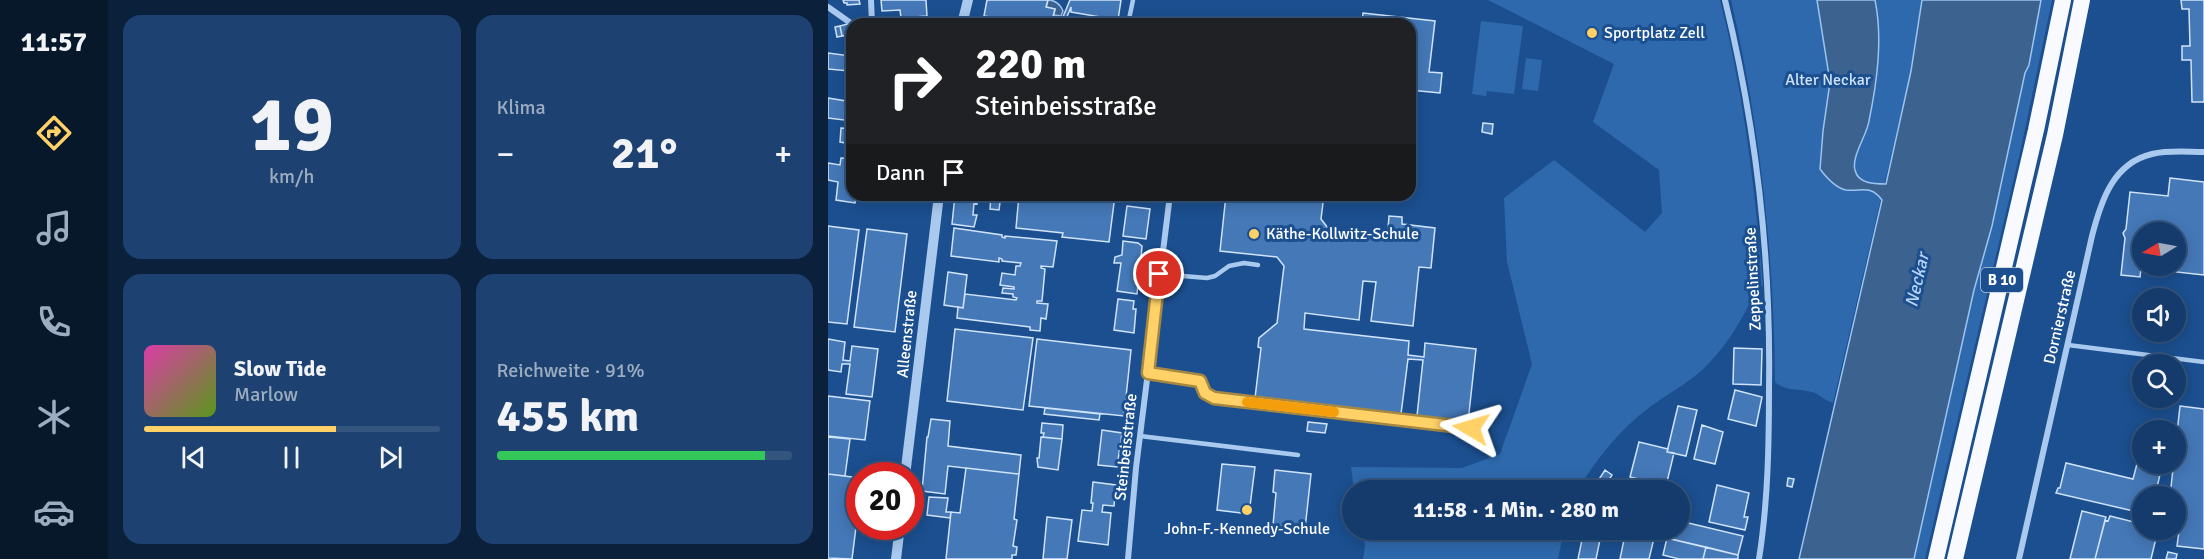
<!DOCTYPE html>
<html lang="de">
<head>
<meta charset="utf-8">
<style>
  body { margin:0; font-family:Signika,sans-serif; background:#1d4271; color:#f1f3f6; height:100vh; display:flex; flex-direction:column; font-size:22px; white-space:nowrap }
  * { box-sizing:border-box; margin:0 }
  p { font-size:20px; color:#9dadc1 }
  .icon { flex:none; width:33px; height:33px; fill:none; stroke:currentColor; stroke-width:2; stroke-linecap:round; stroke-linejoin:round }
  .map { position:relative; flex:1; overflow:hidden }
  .side { display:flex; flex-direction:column; gap:15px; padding:15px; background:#0b203b; width:720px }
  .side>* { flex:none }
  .hud { position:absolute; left:18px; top:18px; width:570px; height:183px; border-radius:18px; box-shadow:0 3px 15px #0003,0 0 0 2px #33557e; background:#202124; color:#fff; overflow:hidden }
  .needle { width:39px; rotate:260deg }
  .buttons { position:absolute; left:1304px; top:222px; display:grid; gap:12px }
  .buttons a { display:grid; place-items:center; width:54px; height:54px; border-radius:50%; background:#143b6b; box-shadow:0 3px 15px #0003,0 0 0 2px #33557e; font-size:30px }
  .speed { position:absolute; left:18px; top:462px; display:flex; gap:12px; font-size:30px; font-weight:700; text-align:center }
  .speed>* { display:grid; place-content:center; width:78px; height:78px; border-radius:50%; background:#143b6b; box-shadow:0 3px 15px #0003,0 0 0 2px #33557e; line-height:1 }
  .speed .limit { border:9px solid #d22; background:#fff; color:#111 }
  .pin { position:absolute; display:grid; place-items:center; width:51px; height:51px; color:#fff; margin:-26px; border:3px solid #fff; border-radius:50%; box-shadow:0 2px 6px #0007 }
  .me { position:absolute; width:66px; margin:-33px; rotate:277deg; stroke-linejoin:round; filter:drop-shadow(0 0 4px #0008) }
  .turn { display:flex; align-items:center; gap:21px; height:126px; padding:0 30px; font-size:27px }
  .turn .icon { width:78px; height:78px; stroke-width:2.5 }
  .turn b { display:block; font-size:42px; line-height:51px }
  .then { display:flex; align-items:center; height:57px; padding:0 30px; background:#0003; gap:12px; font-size:22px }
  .big { font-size:45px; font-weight:700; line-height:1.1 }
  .side .card { flex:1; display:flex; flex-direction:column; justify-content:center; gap:9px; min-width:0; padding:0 21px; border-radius:18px; background:#1d4271 }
  .side .dial { align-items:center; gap:0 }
  .dial b { font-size:78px; line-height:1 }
  .song { display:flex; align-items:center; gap:18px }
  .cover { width:72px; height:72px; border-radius:9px; background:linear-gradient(135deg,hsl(320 70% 55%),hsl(90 70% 35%)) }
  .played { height:6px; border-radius:3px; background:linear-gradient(90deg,#ffd166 65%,#33557e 65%) }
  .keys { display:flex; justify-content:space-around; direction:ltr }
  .heat { display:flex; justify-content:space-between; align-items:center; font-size:33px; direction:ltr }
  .charge { height:9px; border-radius:4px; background:linear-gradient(90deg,#34c759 91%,#33557e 0) }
  .side .tiles { flex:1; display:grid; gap:15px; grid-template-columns:repeat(2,1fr) }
  .trip { position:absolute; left:514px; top:480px; width:348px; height:60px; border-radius:30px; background:#143b6b; box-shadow:0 3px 15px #0003,0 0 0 2px #33557e; font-weight:700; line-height:60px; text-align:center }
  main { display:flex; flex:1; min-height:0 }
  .tabs { display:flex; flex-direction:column; width:108px; justify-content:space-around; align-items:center; background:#08182b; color:#9dadc1 }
  .tabs .icon { width:42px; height:42px }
  .tabs .selected { color:#ffd166 }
  .tabs b { font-size:27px; color:#f1f3f6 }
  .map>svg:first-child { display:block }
</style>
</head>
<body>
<main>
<nav class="tabs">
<b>11:57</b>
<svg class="icon selected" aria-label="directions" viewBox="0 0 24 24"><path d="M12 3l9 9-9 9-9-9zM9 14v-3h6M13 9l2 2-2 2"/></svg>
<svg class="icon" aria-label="music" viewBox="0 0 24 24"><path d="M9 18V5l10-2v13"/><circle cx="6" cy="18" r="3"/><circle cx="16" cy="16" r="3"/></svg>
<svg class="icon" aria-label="phone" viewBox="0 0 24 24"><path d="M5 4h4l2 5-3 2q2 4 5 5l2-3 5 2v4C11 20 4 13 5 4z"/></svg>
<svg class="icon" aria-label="climate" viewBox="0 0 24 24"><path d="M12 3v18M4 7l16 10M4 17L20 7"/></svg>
<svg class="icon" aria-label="car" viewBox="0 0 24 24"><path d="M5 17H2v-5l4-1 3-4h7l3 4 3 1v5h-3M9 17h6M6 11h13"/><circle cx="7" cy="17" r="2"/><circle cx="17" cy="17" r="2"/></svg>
</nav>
<section class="side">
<div class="tiles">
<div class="card dial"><b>19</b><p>km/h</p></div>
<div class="card"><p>Klima</p>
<div class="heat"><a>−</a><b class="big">21°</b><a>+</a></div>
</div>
<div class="card">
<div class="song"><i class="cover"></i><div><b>Slow Tide</b><p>Marlow</p></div></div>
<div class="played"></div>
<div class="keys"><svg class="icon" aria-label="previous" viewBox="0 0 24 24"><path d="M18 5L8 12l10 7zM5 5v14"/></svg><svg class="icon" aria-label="pause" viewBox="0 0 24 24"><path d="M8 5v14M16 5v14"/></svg><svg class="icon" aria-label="next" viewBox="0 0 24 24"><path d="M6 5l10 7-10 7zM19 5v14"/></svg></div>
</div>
<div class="card"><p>Reichweite · 91%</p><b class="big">455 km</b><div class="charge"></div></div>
</div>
</section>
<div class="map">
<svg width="1376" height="559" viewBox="0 0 1376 559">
  <rect width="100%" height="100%" fill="#1b4f8f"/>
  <!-- green -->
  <path fill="#2e69ad" d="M660,0H892C916,94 927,189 935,286H931C915,317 900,346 874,370C859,384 839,394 822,407C792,429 768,459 750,490H526L523,467L634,468L672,454L704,364L679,262L676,198L726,160L817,232L834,213L831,170L765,122L786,64Z
    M903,0H1094L1083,71L1005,403C996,400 993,395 984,392C973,389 956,391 947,382C946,253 932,126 903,0Z
    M1213,0H1224L1193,148L1097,559H1086L1146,290L1164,226L1197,73L1201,65Z
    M653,21L695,26L686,94L659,91L658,96L644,94Z
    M698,58L714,60L710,91L694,89Z
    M535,530H736L730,559H535L537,546Z"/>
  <!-- water -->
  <path fill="#3c6290" stroke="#9cc4f0" stroke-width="1.5" d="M220,0C227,0 232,4 235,11L233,16L226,15L227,9L218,7Z
    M989,0H1047C1055,39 1049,82 1041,121C1039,135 1023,157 1027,170C1030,184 1047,184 1058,184L1083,71L1094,0H1213L1201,65L1197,73L1164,226L1146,290L1086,559H971L1054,200C1042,184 1033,192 1018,190C1008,188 998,177 992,169L995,131L1002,82Z"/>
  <!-- building -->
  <path fill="#4478b7" stroke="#cfe3fa" stroke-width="1.5" fill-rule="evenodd" d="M15,0H31L32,4L19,5V3H16Z
    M53,0H98L99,16L73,18L72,10L54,11Z
    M159,0H220L218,7L227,9L223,24H181L182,20L156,16Z
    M242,0H293L290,20L243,12V7L236,24H232Z
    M1353,0H1376V102H1364L1363,60H1354V46H1362L1361,9H1354Z
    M535,13L607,21L601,72L614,73L612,93L582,90V24H534Z
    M19,24L24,28V34L14,36L12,26Z
    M12,26L14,36L9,37L7,27Z
    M23,51L24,68H21V71L0,69V53L22,56Z
    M0,98L24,102V121L0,118Z
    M655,123L665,124L664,134L654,132Z
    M13,128L24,129V144L12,142Z
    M13,158L24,159V195H28L27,203L8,200L10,182L0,180V163L12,165Z
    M1342,178L1376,182V275L1313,268L1312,277L1293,275L1297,238L1295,233L1298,229L1302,192L1340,196ZM1314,232H1347V266H1314Z
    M127,195H150L149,204L146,203L145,215H149L146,227L124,224Z
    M163,195H173L171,210L162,209Z
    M191,195H287L281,242L234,237L235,233L188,228Z
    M398,195H496L493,219L503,232L550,237L560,229L561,216L574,217V224L607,228L603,268L591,267L585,326L543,321L548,282L535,281L531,320L477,313L476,329L581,341L580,355L596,357L597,343L648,349L640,422L589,416L595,360L580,359L573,414L427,398L433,348L430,347L431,338L449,323L456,266L449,257L392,251Z
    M299,206L322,209L318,239L295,236Z
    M0,226L31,230L19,324L0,322Z
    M126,228L174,235V237L177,238V236L229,241L225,267L213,266V268L217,269L214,301H209V303L220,304L218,319L213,318L212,331L202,330V327L129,318L130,307L135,308L137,294L188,300L189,298L185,297V294L174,293L175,288L186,289V287L172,285L174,273L187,275L188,266H192L193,263L174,261V259L171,258V262L123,256Z
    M39,229L79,234L67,332L26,327Z
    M295,241L310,243L314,246L313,258L315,260L312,265L309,294L289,291L293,263H286L287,257L294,255Z
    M120,272L139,275L135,308L116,305Z
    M290,299L306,301L305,309H308L306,333L286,330Z
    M127,329L205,338L195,410L119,401Z
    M0,339L17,342L15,360L22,361L24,346L50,349L44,397L18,394L22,364H14L13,372L0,370Z
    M209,339L303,350L296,416L201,406Z
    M906,348L934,349L933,385L905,384Z
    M907,390L934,397L928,426L900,419Z
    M0,396L42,401L37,440L0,436Z
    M850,406L869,410L858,456L839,452Z
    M1352,406L1376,409V549L1349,546L1352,523H1347V496H1342Z
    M217,408L272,414L271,420L216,414Z
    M103,419L122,421L120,446L193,455L191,474L120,466L117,494L94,491L99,437H100Z
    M480,422L499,424L497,433L479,431Z
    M214,423L235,425L234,439L215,437L216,433H213Z
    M874,425L895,432L887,464L866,459Z
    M274,430L294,433L289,467L270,465Z
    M0,437L22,439L17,476L0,474Z
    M213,437L234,439L230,470L210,467L209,458H211Z
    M811,442L840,449L839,452L846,453L838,486L802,477Z
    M1310,460L1314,461V464L1334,466L1327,496H1314V513L1228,493L1230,488H1232L1238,463L1305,479Z
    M394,464L427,467L421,514L389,510Z
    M138,468L191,474L186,519L189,520L185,546L189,547L188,555H184V559H118L123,512L132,513Z
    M447,470L483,474L477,529L445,525L448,493L445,492Z
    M777,470L784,475L775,490H764Z
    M0,474L32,478V495L24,559L0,558Z
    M960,478L966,479L964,487L959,486Z
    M810,479L838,486L837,490H807Z
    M265,482L288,485L286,506L275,505L274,512L283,513L280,545L250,541L254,510L264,511L265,503H263Z
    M889,485L921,493L916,517H920L917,530L881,522Z
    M101,497L120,498L118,512H123L122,518L99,515Z
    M1254,511L1278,517L1267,559H1242Z
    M1282,516L1314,524V530H1330L1323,559H1267L1277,520L1280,521Z
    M219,517L244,520L239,559H215Z
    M852,521L915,536L910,555L838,538L840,530H852Z
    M756,530H774L768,559H750Z
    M798,530H828L821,559H792Z
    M839,538L878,547L875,559H851L835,555Z
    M878,547L910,555V559H875Z
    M1340,552L1349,554L1348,559H1338Z"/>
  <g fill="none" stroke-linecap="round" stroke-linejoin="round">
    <!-- service -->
    <path stroke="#a9c9ee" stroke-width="4.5" d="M300,24L305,0
      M331,274L379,278L387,276L401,266L416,263L430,265
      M1240,345L1376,362
      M320,373L372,380L375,391L386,398L643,428
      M312,436L470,455"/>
    <!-- minor -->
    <path stroke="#a9c9ee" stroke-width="6" d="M43,0L44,24
      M897,0C928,127 943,256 941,387C941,444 940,502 931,559
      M0,7L24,24
      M300,559L308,468L342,195
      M1191,559L1264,236C1273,201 1285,163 1324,154C1341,150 1359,152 1376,152"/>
    <!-- tertiary -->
    <path stroke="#a9c9ee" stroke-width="10" d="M134,24L140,0
      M77,476L111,195
      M68,559L72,526"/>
    <!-- trunk -->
    <path stroke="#f8faff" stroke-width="16" d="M1108,559L1208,130L1235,0
      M1127,559L1227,135L1254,0"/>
  </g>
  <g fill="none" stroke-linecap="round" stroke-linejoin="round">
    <defs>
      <path id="route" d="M331,274L320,373L372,381L377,393L386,398L643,428"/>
    </defs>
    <!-- route casing -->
    <use href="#route" stroke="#a68842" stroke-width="15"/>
    <!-- route -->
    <use href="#route" stroke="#ffd166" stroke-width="10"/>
    <!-- slow -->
    <path stroke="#f59e0b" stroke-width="10" d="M419,402L506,412"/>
  </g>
  <!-- markers -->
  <g fill="#ffd166" stroke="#1b4f8f" stroke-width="2">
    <circle cx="764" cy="33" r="6"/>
    <circle cx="426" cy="234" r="6"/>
    <circle cx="419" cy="510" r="6"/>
  </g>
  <g text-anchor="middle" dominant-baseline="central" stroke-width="6" stroke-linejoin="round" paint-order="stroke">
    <!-- shield labels -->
    <rect fill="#1b4f8f" stroke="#bbcadd" stroke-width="1.5" x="1153" y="268" width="42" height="24" rx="4.5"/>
    <g font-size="15" font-weight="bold" fill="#fff">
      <text x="1174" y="280">B 10</text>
    </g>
    <!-- poi labels -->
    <g font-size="16" fill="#fff" stroke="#1b4f8f" text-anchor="start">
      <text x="776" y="33">Sportplatz Zell</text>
      <text x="438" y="234">Käthe-Kollwitz-Schule</text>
      <text x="419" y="529" text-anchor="middle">John-F.-Kennedy-Schule</text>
    </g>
    <!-- park labels -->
    <g font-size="16" fill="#cfe3fa" stroke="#1b4f8f">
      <text x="1000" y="80">Alter Neckar</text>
    </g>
    <!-- street labels -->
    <g font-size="16" fill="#fff" stroke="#1b4f8f">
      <text transform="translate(925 279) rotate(-93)">Zeppelinstraße</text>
      <text transform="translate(1232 317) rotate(-77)">Dornierstraße</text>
      <text transform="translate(79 334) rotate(-84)">Alleenstraße</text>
      <text transform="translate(298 447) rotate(-84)">Steinbeisstraße</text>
    </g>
    <!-- water labels -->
    <g font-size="18" font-style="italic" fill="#b5d3f5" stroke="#1b4f8f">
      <text transform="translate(1089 280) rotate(-77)">Neckar</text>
    </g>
  </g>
</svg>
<div class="buttons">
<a><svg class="needle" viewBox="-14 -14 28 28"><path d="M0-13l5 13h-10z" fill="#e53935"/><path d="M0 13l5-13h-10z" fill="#9dadc1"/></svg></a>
<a><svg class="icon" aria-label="sound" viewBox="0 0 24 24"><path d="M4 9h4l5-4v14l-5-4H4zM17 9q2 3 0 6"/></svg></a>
<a><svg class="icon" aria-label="search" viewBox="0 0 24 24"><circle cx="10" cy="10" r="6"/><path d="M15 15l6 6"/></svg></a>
<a>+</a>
<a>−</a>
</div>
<div class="speed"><div class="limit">20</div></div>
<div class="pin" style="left:331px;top:274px;background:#d93025"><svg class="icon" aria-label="arrive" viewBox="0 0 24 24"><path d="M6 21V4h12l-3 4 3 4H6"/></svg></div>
<svg class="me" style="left:643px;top:428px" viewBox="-20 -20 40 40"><path d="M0-17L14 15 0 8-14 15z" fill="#ffd166" stroke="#fff" stroke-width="4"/></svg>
<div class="trip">11:58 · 1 Min. · 280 m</div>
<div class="hud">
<div class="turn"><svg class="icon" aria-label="right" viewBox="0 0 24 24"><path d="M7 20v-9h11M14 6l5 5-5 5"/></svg><div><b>220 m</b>Steinbeisstraße</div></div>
<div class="then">Dann<svg class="icon" aria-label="arrive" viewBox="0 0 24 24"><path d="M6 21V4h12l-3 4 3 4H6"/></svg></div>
</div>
</div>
</main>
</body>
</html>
